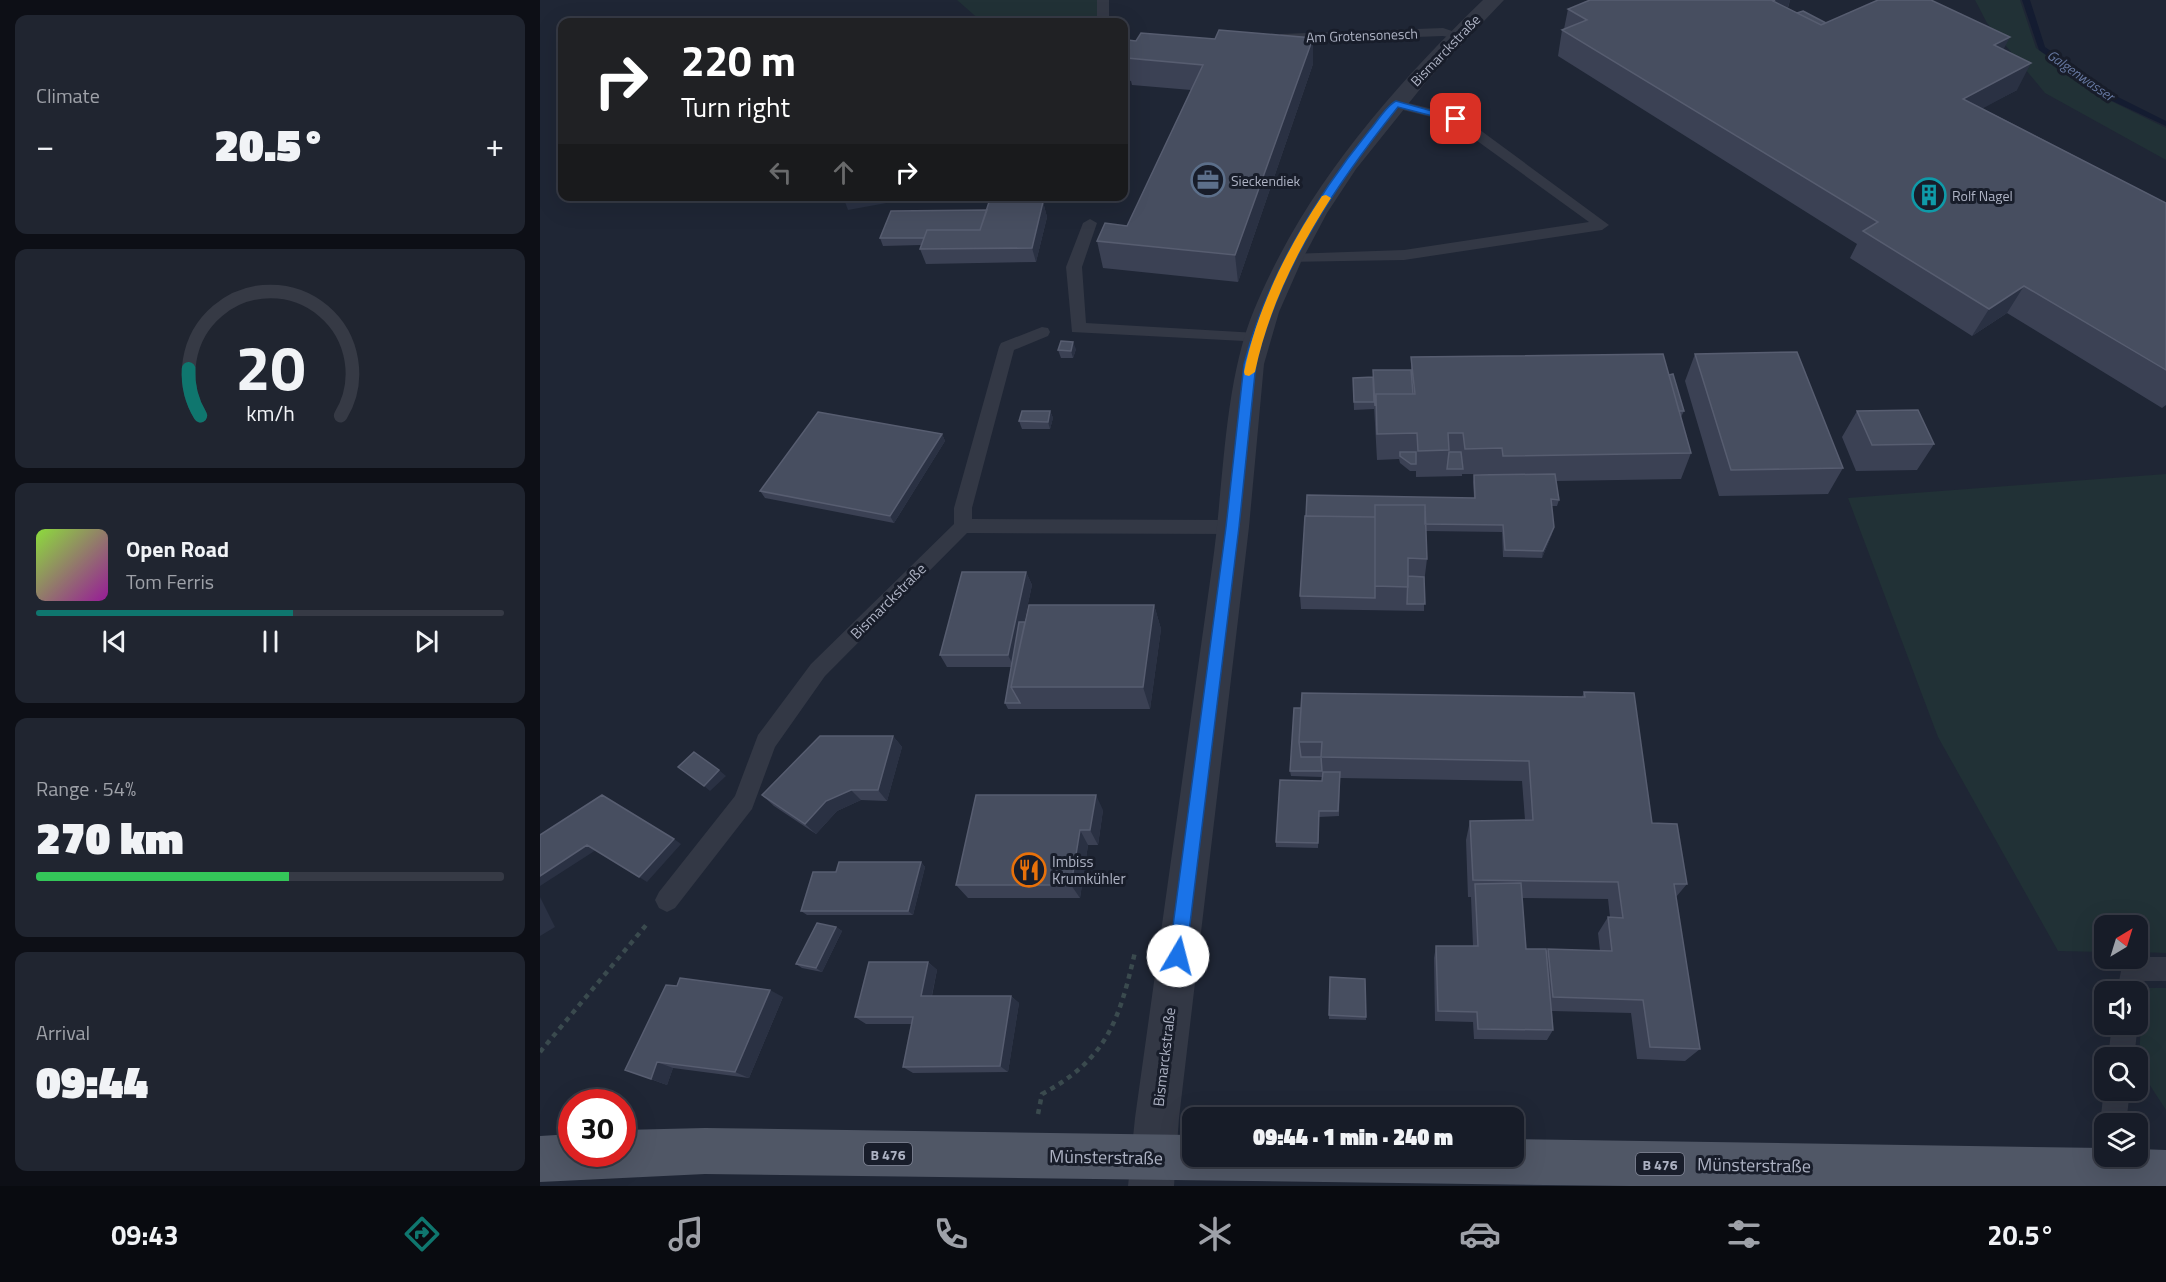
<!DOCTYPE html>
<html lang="en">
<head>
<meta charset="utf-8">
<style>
  body { margin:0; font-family:"Titillium Web",sans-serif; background:#202530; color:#f1f3f6; height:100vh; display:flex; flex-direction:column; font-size:22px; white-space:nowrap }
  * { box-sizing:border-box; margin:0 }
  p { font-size:20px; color:#9ea1a8 }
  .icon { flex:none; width:33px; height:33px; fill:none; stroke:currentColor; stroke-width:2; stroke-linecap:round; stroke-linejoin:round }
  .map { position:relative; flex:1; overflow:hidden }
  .panel { display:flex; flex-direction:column; gap:15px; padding:15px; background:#0d0f16; width:540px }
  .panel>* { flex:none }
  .banner { position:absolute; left:18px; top:18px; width:570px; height:183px; border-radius:12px; box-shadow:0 6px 24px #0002,0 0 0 2px #363a45; background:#202124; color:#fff; overflow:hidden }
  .needle { width:39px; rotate:38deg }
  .buttons { position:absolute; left:1554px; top:915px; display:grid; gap:12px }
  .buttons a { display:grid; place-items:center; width:54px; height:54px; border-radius:12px; background:#171c28; box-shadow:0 6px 24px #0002,0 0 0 2px #363a45; font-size:30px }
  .speed { position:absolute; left:18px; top:1089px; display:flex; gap:12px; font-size:30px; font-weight:700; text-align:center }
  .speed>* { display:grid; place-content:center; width:78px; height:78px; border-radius:50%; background:#171c28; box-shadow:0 6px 24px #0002,0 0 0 2px #363a45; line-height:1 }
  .speed .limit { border:9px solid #d22; background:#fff; color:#111 }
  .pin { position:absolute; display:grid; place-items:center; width:51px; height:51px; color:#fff; margin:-26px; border-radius:12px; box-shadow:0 3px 9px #0006 }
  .me { position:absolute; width:66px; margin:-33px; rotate:8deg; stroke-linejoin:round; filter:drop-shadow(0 0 4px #0008) }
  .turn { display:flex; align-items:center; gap:21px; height:126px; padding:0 24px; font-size:27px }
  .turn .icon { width:78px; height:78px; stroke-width:2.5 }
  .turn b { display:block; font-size:42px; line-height:51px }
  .lanes { display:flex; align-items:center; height:57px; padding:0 24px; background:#0003; justify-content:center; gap:30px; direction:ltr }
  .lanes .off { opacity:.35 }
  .big { font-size:45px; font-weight:800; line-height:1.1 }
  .panel .tile { flex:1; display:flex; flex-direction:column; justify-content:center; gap:9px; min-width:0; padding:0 21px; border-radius:12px; background:#202530 }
  .panel .dial { align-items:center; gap:0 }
  .dial svg { height:156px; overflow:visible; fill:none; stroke:#363a45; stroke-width:7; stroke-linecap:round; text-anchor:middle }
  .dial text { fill:#f1f3f6; stroke:none }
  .song { display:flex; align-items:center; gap:18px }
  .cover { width:72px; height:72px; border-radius:9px; background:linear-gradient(135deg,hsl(90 70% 55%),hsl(300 70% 35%)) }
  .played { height:6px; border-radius:3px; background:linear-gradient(90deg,#0f766e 55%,#363a45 55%) }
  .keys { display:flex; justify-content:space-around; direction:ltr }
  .heat { display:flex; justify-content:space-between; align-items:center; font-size:33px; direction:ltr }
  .charge { height:9px; border-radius:4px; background:linear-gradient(90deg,#34c759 54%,#363a45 0) }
  .trip { position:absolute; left:642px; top:1107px; width:342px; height:60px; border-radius:12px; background:#171c28; box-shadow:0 6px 24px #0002,0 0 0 2px #363a45; font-weight:800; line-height:60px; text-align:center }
  .tab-bar { display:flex; height:96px; justify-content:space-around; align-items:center; background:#090b10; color:#9ea1a8 }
  .tab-bar .icon { width:42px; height:42px }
  .tab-bar .on { color:#0f766e }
  .tab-bar b { font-size:27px; color:#f1f3f6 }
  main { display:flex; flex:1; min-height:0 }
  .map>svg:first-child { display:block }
</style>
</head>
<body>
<main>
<section class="panel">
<div class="tile"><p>Climate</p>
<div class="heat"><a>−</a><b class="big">20.5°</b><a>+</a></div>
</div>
<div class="tile dial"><svg viewBox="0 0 100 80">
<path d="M14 69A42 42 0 1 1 86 69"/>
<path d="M14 69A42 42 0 0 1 8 45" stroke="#0f766e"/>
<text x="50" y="56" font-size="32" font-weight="700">20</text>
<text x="50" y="72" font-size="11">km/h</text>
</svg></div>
<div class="tile">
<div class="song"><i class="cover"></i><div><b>Open Road</b><p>Tom Ferris</p></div></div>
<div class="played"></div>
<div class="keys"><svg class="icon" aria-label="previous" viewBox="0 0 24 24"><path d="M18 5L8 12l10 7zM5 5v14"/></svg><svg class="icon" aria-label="pause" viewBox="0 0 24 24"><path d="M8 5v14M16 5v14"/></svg><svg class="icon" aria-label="next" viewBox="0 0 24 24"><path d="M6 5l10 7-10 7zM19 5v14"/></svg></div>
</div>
<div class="tile"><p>Range · 54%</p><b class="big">270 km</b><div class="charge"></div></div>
<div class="tile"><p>Arrival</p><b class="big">09:44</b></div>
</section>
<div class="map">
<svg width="1626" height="1186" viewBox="0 0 1626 1186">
  <rect width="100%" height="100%" fill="#1f2635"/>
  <!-- green -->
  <path fill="#213136" d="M417,0H557V22H442Z
    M1435,0H1480L1496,48L1567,99L1626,128V160L1505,93L1447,23Z
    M1626,474V953L1598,952V926H1564V952L1518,951L1398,737L1308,498Z
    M1604,988H1626V1110L1598,1067Z"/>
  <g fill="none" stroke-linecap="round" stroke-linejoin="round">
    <!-- stream -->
    <path fill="#141c31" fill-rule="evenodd" d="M1482,0H1490L1505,47L1574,95L1626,121V126L1568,99L1499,50Z"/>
    <!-- path -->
    <path stroke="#3a4a4e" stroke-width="4.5" stroke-dasharray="5 5" stroke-linecap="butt" d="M0,1052L107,924
      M498,1114L502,1094C567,1059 579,1021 595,952"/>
    <!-- service -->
    <path fill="#333845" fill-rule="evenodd" d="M557,0H569V22H557Z
      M903,28L924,35L918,39L903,36L741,42L735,38L741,34Z
      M856,100L921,116L1069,225L1062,230L864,260L745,262L742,259L745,256L750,254L864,250L1049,222L911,122L851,107V101Z
      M550,219L557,223L542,267L546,323L717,333L723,334L725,338L723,342L532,332L526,267L543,223Z
      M502,327L508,328L510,332L508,336L474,350L432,508V519L693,520L700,522L702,527L700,532L693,534L427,533L285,676L235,747L212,809L135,908L127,912L119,908L115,900L119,892L195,796L218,735L271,664L414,524V508L459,347L461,343Z
      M1598,957H1626V981H1603L1598,1001V992H1577L1583,960Z
      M1572,1024H1598L1594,1058H1568Z
      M1564,1089L1590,1090L1586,1124H1564V1134L1560,1124Z"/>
    <!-- minor -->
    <path fill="#333845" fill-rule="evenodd" d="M943,0H964L885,83L816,169L787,213L761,262L739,312L724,364L709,527L639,1118L634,1186H588L595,1118C621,932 647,746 673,560C684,481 684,382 714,310C764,189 850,90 943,0Z"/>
    <!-- primary -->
    <path fill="#505766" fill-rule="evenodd" d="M165,1128L652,1135V1156H974V1139L1564,1148V1156H1598V1149L1626,1150V1186H1089L165,1174L0,1182V1136L32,1134V1154H82V1130Z"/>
  </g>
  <!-- wall -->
  <path fill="#3b4154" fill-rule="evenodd" d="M1250,0L1248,8L1257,13L1286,23L1463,50L1477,90L1442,108L1626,203V405L1622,408L1467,313L1432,336L1310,258L1317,244L1018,56L1022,30L1024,29L1028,9Z
    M584,48L773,64L698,282L563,268L557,241L587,226L651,90L592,85L591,81L585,80L584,71Z
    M503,202L507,217L496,262L386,264L380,249L381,245L343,246L340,238L447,210Z
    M536,349L533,358H521L518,350Z
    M1155,354L1303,468L1288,494L1179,496L1145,381Z
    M871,357L1129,375L1144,411L1141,417L1151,453L1141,479L1016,481L1019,500L1017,506H1011L1012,534L1002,558L963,557L962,532L886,531L887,559L884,583V611L761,609L760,596L765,516L934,498L933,482L934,475H958V474H922V476L876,477V471H870L860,463L859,459L837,460L834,406V409L814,410L813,378L833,377V370H871Z
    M510,411L513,418L510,429H482L479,421Z
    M1317,411L1394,444L1377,470L1316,471L1302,437Z
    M402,434L405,441L354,523L225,498L220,491Z
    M486,572L492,585L484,622L614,605L621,629L610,709H468L465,703L471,667H407L400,655Z
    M1044,692L1112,823L1147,884L1136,897L1160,1049L1145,1061L1097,1059L1091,1013L1012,1011L1013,1030L1007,1040L934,1039L933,1022L895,1021L894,958L896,946H933L931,897H928L926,840L930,821L985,820L982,781L800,778L799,816L779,817L778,848L736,847V842L782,781V777L751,776L750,771L761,708L1042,697ZM982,898L1068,899L1070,917H1068L1058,933L1060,951L1008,949L1006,953L986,949Z
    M353,736L362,747L347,801L321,800L297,811L276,834L234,806L222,795Z
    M563,810L558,845H548L540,898H428L416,885Z
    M381,862L385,867L373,915H267L261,911L296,872Z
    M296,927L302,931L282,972L262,968L256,964Z
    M388,962L397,970L392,996H471L479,1003L468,1072L373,1073L363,1067L372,1024H326L315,1017Z
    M825,979L826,1020L789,1019V1015Z
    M243,997L209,1078L133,1068L127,1085L85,1070Z"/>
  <!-- shaded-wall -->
  <path fill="#2a3143" d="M1235,0H1250L1244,19L1233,1Z
    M1470,37L1456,64L1454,45Z
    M773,38V64L698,282L695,255Z
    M1491,63L1477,90L1410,126L1423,99Z
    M338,196H385L308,210L305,202Z
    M503,202L507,217L496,262L492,248Z
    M1484,286L1467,313L1432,336L1449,309Z
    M533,342L536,349L533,358L531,351Z
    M510,411L513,418L510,429L508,422Z
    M402,434L405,441L354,523L350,516Z
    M1014,527L1012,534L1002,558L1003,551Z
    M486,572L492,585L474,667L468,655Z
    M614,605L621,629L610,709L603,687Z
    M353,736L362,747L347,801L338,790Z
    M179,770L186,776L170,791L164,786Z
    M311,790L321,800L297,811L276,834L265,824L286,801Z
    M556,795L563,810L558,845L550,830Z
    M540,830L548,845L540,898L531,885Z
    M134,839L141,844L107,882L99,877Z
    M47,845L56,850L0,886V876Z
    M381,862L385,867L373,915L368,911Z
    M0,897L15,927L0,936Z
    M296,927L302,931L282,972L276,968Z
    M388,962L397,970L390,1003L381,996Z
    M230,990L243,997L209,1078L195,1072Z
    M471,996L479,1003L468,1072L460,1066Z
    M117,1062L133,1068L127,1085L111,1079Z"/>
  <!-- building -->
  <path fill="#474e60" stroke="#575d70" stroke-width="1.5" d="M1050,0H1235L1233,1L1281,25L1338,0H1391L1470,37L1454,45L1491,63L1423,99L1626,203V370L1484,286L1449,309L1323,231L1338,222L1022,30L1047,20L1028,9Z
    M1263,11L1286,23L1281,25L1257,13Z
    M679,30L773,38L695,255L557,241L565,223L587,226L663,65L587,58L589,54H584V48L588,40L596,41L601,33L675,39Z
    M305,196H338L305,202Z
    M449,202H503L492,248L380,249L387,230H440Z
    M447,210L440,230H387L384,238H340L351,211Z
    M521,341L533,342L531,351L518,350Z
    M1257,352L1303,468L1191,470L1155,354Z
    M1123,354L1151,453L963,456L962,448L925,449L923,433H908L909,450L878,451L877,433L837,434L836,394H875L871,357Z
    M833,370H871L873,394H836L835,406Z
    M1133,374L1144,411H1139L1129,375Z
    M833,377L834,402H814L813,378Z
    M1378,410L1394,444L1332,445L1317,411Z
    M482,411H510L508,422L479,421Z
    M278,412L402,434L350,516L220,491Z
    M860,452H876V464H871L860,456Z
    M909,452H921L923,469H907Z
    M1015,474L1019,500L1011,499L1014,527L1003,551L965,550L963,525L885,524V505H835V517L766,516L767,495L935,498L934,475Z
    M835,505H885L887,559L868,558V587L835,586Z
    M765,516L835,517V598L760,596Z
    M422,572H486L468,655H400Z
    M868,576L884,577L885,604H867Z
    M489,605H614L603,687H471Z
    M479,622H485L471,687L480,703H465Z
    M1044,692L1094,693L1112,823L1137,824L1147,884H1134L1160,1049L1110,1047L1103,1000L1013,997L1008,949L1072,951L1068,917L1083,918L1078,882L933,880L930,821L993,820L989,761L781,757L782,742H759L762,693L1045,697Z
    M754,708H761L759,742L761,757H781L782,771H750Z
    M280,736H353L338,790H311L286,801L265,824L222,795Z
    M154,752L179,770L164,786L138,767Z
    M783,772H800L798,811H779L778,843L736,842L740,780L782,781Z
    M62,795L134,839L99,877L47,845L0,876V835Z
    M436,795H556L550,830H540L531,885H416Z
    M299,862H381L368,911H261L273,872H296Z
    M981,883L986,949H1006L1013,1030L938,1029L937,1012L898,1011L896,946H938L935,884Z
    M277,923L296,927L276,968L256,964Z
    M329,962H388L381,996H471L460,1066L363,1067L373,1017H315Z
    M790,977L825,979L826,1017L789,1015Z
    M140,978L230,990L195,1072L117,1062L111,1079L85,1070L126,985L137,986Z"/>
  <!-- route -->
  <path fill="#1a73e8" stroke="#114b97" stroke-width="1.5" d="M856,101L921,119L916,122L858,107C797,183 739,268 716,364L699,527L646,956L644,962L638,964L632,962L629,956L686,527L704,364C726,280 774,199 829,131C837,122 846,106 856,101Z"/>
  <!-- slow -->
  <path fill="#f59e0b" d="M786,195L791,198C756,252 728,310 715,372L709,376L705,375L704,372C717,309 746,250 782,196Z"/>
  <!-- icons -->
  <defs>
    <symbol id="office-ring" viewBox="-11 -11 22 22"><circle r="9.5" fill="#181d2a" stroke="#5c6f8a" stroke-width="1.5"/><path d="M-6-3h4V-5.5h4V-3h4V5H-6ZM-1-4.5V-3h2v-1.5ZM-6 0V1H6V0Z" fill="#5c6f8a"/></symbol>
    <symbol id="building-ring" viewBox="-11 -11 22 22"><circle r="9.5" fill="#181d2a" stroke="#0f9aa8" stroke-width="1.5"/><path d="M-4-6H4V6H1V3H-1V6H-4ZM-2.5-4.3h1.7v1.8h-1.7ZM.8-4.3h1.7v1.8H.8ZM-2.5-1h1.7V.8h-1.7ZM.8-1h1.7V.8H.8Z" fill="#0f9aa8"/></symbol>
    <symbol id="restaurant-ring" viewBox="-11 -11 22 22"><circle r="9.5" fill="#181d2a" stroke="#e8710a" stroke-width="1.5"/><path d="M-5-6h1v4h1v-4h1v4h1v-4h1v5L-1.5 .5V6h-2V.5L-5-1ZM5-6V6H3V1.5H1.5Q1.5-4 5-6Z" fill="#e8710a"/></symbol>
  </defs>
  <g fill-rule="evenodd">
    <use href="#office-ring" x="649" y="161" width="38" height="38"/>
    <use href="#building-ring" x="1370" y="176" width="38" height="38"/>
    <use href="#restaurant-ring" x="470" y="851" width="38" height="38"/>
  </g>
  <g text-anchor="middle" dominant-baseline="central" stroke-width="6" stroke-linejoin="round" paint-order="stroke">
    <!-- far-street labels -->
    <g font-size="14" fill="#adb2c3" stroke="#181d2a">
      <text transform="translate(822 35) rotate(-2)">Am Grotensonesch</text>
      <text transform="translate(905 50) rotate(-46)">Bismarckstraße</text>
    </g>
    <!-- far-water labels -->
    <g font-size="14" font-style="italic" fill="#6678a1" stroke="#181d2a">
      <text transform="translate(1541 75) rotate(35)">Galgenwasser</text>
    </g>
    <!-- far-poi labels -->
    <g font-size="14" fill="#adb2c3" stroke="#181d2a" text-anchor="start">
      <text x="691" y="180">Sieckendiek</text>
      <text x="1412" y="195">Rolf Nagel</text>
    </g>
    <!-- shield labels -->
    <g fill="#181d2a" stroke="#808595" stroke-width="1.5">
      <rect x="324" y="1143" width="48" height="22" rx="4.5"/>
      <rect x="1096" y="1153" width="48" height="22" rx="4.5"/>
    </g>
    <g font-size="14" font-weight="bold" fill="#adb2c3">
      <text x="348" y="1154">B 476</text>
      <text x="1120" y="1164">B 476</text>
    </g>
    <!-- street labels -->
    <g font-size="15" fill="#adb2c3" stroke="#181d2a">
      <text transform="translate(348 601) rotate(-45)">Bismarckstraße</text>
      <text transform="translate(624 1057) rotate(-83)">Bismarckstraße</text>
    </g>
    <!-- poi labels -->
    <g font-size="15" fill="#adb2c3" stroke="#181d2a" text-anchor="start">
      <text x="512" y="861">Imbiss<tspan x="512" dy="17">Krumkühler</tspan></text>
    </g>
    <!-- near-street labels -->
    <g font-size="18" fill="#adb2c3" stroke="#181d2a">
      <text transform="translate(566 1157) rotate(1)">Münsterstraße</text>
      <text transform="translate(1214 1165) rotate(1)">Münsterstraße</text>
    </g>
  </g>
</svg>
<div class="buttons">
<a><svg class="needle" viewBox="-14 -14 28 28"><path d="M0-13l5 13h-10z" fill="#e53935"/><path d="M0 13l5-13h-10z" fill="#9ea1a8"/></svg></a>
<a><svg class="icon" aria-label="sound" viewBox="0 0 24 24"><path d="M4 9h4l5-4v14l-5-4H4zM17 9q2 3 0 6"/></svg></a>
<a><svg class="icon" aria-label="search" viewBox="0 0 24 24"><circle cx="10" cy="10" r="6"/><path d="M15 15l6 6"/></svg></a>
<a><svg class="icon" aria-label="layers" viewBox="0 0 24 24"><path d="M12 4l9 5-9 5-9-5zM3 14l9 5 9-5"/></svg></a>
</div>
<div class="speed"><div class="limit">30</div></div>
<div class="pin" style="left:916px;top:119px;background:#d93025"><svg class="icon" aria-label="arrive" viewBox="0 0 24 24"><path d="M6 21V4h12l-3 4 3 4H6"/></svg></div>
<svg class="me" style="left:638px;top:956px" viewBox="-20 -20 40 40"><circle r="19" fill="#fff"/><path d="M0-13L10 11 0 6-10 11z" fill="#1a73e8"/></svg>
<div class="trip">09:44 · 1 min · 240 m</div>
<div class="banner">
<div class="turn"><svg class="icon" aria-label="right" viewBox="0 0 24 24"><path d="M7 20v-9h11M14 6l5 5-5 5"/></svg><div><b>220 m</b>Turn right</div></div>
<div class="lanes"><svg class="icon off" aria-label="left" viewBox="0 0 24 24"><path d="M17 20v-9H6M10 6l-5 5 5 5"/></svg><svg class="icon off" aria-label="ahead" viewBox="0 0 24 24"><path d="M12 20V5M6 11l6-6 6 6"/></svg><svg class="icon" aria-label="right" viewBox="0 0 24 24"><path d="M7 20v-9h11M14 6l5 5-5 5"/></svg></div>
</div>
</div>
</main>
<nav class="tab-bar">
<b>09:43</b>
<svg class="icon on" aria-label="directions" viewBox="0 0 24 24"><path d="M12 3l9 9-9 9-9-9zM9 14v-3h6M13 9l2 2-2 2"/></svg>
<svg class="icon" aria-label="music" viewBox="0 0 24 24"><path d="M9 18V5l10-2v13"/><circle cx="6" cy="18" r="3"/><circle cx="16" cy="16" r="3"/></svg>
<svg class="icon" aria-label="phone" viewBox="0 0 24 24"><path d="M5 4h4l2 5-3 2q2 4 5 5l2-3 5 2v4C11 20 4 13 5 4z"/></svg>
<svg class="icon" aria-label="climate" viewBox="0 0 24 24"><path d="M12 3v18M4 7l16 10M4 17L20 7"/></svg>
<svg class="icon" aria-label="car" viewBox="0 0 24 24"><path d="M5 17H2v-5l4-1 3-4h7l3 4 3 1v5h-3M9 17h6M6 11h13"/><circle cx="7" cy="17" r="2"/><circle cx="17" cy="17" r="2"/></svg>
<svg class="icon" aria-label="filters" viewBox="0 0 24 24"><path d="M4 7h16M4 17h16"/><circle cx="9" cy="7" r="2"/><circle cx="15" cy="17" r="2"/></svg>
<b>20.5°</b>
</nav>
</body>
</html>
